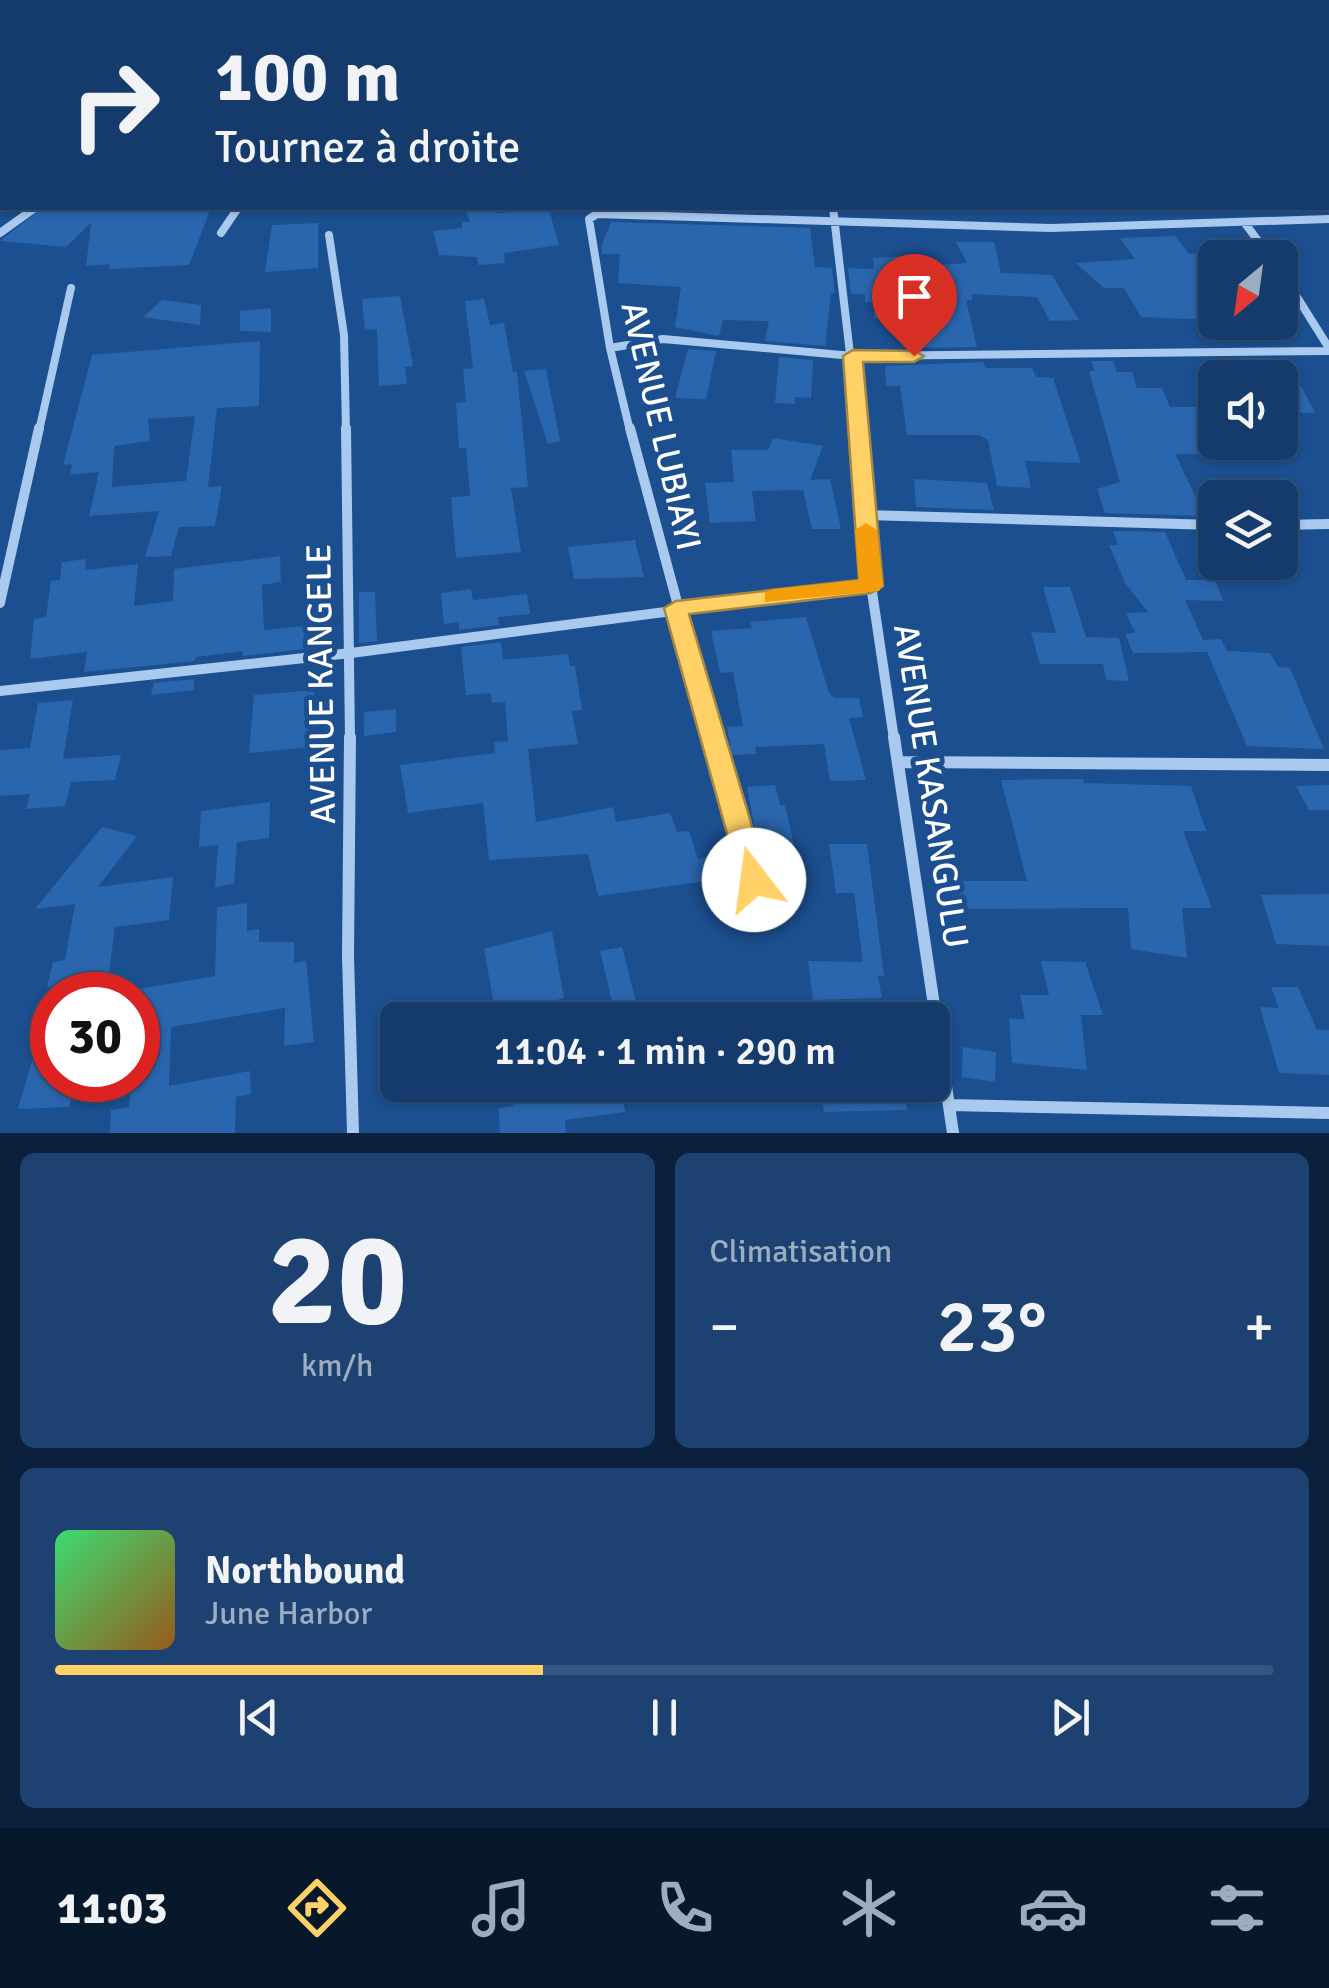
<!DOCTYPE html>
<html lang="fr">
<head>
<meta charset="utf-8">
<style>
  body { margin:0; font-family:Signika,sans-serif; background:#1d4271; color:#f1f3f6; height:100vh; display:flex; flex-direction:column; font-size:38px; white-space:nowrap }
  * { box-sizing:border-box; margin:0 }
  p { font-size:32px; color:#9dadc1 }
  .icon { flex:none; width:55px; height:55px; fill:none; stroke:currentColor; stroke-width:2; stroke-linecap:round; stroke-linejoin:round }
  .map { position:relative; height:1133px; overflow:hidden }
  .sheet { display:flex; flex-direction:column; gap:20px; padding:20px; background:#0b203b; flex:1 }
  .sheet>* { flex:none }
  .guide { position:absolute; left:0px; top:0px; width:1330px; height:210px; box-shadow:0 2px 8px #0004,0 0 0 2px #33557e; background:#143b6b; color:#f1f3f6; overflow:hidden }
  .needle { width:65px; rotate:209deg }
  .fabs { position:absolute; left:1198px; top:240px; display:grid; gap:20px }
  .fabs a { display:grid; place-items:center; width:100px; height:100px; border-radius:15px; background:#143b6b; box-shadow:0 2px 8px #0004,0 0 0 2px #33557e; font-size:50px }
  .speed { position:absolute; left:30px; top:972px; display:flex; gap:20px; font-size:50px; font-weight:700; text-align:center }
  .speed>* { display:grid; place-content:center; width:130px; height:130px; border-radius:50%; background:#143b6b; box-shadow:0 2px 8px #0004,0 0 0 2px #33557e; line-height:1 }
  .speed .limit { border:15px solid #d22; background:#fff; color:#111 }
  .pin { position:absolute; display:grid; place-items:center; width:85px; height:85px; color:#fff; margin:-102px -42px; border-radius:50% 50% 50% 0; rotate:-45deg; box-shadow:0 0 10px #0007 }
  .pin .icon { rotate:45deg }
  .me { position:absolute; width:110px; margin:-55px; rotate:345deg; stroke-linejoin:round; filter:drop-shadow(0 0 8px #0008) }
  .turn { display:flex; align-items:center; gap:35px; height:210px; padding:0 50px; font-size:45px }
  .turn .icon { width:130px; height:130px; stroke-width:2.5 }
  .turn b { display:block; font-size:70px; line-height:85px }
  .big { font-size:75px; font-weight:600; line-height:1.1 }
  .sheet .widget { flex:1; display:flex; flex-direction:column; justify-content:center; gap:15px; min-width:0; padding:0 35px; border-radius:15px; background:#1d4271 }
  .sheet .dial { align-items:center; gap:0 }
  .dial b { font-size:130px; line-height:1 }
  .song { display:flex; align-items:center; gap:30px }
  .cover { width:120px; height:120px; border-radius:15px; background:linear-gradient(135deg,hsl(140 70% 55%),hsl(30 70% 35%)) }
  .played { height:10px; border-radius:5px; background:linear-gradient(90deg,#ffd166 40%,#33557e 40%) }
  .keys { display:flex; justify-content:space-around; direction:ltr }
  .heat { display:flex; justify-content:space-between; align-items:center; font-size:55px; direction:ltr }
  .sheet .tiles { flex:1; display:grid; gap:20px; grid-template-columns:1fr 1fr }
  .widget:last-child { grid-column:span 2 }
  .trip { position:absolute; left:380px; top:1002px; width:570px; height:100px; border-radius:15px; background:#143b6b; box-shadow:0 2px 8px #0004,0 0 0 2px #33557e; font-weight:600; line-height:100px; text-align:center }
  .menu { display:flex; height:160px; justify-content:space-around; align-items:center; background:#08182b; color:#9dadc1 }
  .menu .icon { width:70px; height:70px }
  .menu .on { color:#ffd166 }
  .menu b { font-size:45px; color:#f1f3f6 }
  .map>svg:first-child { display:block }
</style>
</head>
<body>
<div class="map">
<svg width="1329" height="1133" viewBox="0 0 1329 1133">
  <rect width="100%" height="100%" fill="#1b4f8f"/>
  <!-- building -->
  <path fill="#2a66ad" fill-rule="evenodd" d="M42,208H211L189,265L109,269L110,264L86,266L91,223L66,247L0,241Z
    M487,208L497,213L549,210L559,245L504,253L505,263L478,265L477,257L439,255L433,231L462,228V222H470L466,210Z
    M611,222L810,228L815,267L832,268L835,293H831L825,346L765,341L769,321L723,320L719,336L675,327L681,287L618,283L620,254H602L601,247Z
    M318,223V268L265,272L272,225Z
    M1175,236L1189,254L1215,252V320L1141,317L1124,288H1104L1076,263L1135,259L1120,238Z
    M956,242H994L1001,273L1052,275L1079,320L1050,321L1037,297L971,294L973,300H966L977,347L921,348L915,328H908L905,320L874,318L875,302H865V294H851L848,268L874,269L873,258L919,255L920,266L967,263Z
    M400,296L413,366L405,367L407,384L379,386L377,329L365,330L362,299Z
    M484,299L490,325L504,323L513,372L517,371L528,487L511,488L521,552L456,558L451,497L470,496L466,448H459L456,403L466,402L463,369L473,368L465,301Z
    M162,300L201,305L200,325L143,317Z
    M271,308V332L240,331V311Z
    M260,341L259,406L217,408L208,487L222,486L215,526L179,527L171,556L145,557L159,511L89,516L99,472L70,475L72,464L63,465L92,355ZM195,416L186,481L112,487L114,446L150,441L148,419Z
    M688,349L716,351L706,399L675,398Z
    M779,357L813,360L811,398L795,397V404L775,403Z
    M1091,361H1113L1117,372H1132L1137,388H1162L1170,407H1215V454H1175L1205,516L1105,513L1097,489L1120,482L1089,371H1095Z
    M983,362L986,368H1032L1036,377L1053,378L1081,463L1025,461L1031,488L997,486L988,440L979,435H907L900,386H886L885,366Z
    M546,369L560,441L548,444L524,371Z
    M1280,383L1300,384L1315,413L1280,412Z
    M773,438L823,446L810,480L830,479L841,529H812L803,490L752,491L756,521L710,523L705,483L734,482L731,450H768Z
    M914,479L987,483L994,510L916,507Z
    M1113,531L1165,532L1186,580H1215L1223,601L1185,600L1203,640L1221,639L1227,651L1270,653L1278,667L1290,668L1324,749L1247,746L1207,652L1133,653L1125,634L1135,633L1126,613L1148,612L1125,583L1109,545H1118Z
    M635,540L644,577L574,579L568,547Z
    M280,556L281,582L262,585L264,630L304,626L305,649L243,656V651L196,657L195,661L84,672L87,652L30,659L34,619L46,617L51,581L60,580L62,562L86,559L85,570L138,564L134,606L173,601L174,569Z
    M1043,587H1070L1086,637L1119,638L1129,681L1106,680L1103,664H1040L1031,632L1056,633Z
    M471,589L473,600L527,594L530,614L498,617L499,625L459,630V622L444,624L441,593Z
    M359,592H375L377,641L359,643Z
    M806,617L829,693L834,698H859L863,717L849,718L866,780L830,781L824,744L755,747L756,754L732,755L727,727L743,726L733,672L720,673L711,631L752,628L750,622Z
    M501,642L503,660L568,654L570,666H575L582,710L572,711L578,744L528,749L536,822L613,807L616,822L670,813L677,832L689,831L698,859L707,857L714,880L598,896L588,854L489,860L483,803L408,813L400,765L495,753L494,742L508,741L505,702L492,703L491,693L466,695L461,647Z
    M194,679V690L151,695L154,683Z
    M314,690L312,747L249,753L254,695Z
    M73,700L63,759L121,755L115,780L71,782L65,806L26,809L30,794L0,796V750L30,748L38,703Z
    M396,709V732L364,736V712Z
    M1083,779L1084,783L1191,786L1206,831H1183L1212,908H1182L1187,958L1131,949L1128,908L940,909L934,881H1027L1001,780Z
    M775,785L780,805H785L798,862H783L785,900H761L764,878L747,787Z
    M1329,785V810H1309L1296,786Z
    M270,802L269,838L237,842L234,884L215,887L218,845L199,847L201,811Z
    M102,827L137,836L98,887L173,877L169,920L115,927L108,980L47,987L53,962L65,960L75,904L35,909Z
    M829,844H867L884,976H878L882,998L813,1000L808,961L863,962L854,893H836Z
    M1329,894V946L1276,944L1261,895Z
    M247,903V931L259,929V942H294V963L306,961L314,1042L284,1046L285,1008L171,1027L169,1086L250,1071L251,1094L236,1097L235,1133H110L111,1110L129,1107L131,1080H138V989L215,976L217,907Z
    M552,931L564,998L496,1016L484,949Z
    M622,947L638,1010L615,1014L600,951Z
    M1041,961L1085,962L1103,1015H1081L1087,1070L1012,1063L1009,1018L1025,1020L1020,995H1049Z
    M1271,987H1298L1317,1030H1329V1075L1279,1073L1260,1007L1279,1008Z
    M47,1009L52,1010V1080H76L69,1107L18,1109Z
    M963,1047L996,1052L995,1082L962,1077Z
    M580,1085H621L625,1112L565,1120L566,1133H500L499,1108L513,1106L512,1093Z
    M903,1086L907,1110L824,1112L821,1088Z"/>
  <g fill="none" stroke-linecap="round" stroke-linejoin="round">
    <!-- minor-far3 -->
    <path stroke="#a9c9ee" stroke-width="6" d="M776,0L802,2
      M172,2L176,0
      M295,2L299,0"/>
    <!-- minor-far2 -->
    <path stroke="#a9c9ee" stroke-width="8" d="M833,208L859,431
      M1244,222L1271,258
      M0,233L35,208
      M221,233L238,208
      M329,235L344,335L346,431
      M1280,270L1329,348
      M610,348L663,339L853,356L1329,351
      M39,431L71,288
      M630,431L610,348L589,219L597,214L1051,228L1329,219"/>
    <!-- minor-far1 -->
    <path stroke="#a9c9ee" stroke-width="10" d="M346,428L350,739
      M630,428L714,739
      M859,428L871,585L894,739
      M865,515L1215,525
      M1280,525L1329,524
      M0,603L39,428
      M0,691L351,653L871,585"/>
    <!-- minor -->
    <path stroke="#a9c9ee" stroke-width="12" d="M350,737L348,956L353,1133
      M713,737L754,880
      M894,737L953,1133
      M901,762L1329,765
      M950,1105L1329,1113"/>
  </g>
  <!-- route -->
  <path fill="#ffd166" stroke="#a68842" stroke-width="2.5" d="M853,350L914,351L924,356L914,362H863L883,586L871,593L689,614L768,880L764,888H744L740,880L664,608L676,601L859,580L843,356Z"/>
  <!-- slow -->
  <path fill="#f59e0b" d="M866,523L877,530L883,586L879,591L765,602V592L774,589L859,580L855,530Z"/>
  <g text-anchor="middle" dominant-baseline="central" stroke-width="10" stroke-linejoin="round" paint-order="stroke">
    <!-- street labels -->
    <g font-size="35" fill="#fff" stroke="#1b4f8f">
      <text transform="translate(661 426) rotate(77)">AVENUE LUBIAYI</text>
      <text transform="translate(321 684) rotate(-91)">AVENUE KANGELE</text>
      <text transform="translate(931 786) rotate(81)">AVENUE KASANGULU</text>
    </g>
  </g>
</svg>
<div class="fabs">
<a><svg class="needle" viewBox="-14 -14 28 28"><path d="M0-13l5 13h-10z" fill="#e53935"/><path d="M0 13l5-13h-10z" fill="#9dadc1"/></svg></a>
<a><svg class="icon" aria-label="sound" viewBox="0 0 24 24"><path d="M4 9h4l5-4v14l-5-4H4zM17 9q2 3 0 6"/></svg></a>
<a><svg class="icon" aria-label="layers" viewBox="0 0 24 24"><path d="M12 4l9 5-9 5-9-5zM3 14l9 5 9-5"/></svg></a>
</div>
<div class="speed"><div class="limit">30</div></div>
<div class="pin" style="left:914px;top:356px;background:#d93025"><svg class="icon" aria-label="arrive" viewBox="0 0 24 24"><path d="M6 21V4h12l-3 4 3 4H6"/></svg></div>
<svg class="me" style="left:754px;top:880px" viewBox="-20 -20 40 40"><circle r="19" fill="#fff"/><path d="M0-13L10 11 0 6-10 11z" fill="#ffd166"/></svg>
<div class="trip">11:04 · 1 min · 290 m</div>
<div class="guide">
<div class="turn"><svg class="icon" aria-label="right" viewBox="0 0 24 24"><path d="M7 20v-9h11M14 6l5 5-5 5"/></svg><div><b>100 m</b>Tournez à droite</div></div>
</div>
</div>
<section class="sheet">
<div class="tiles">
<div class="widget dial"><b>20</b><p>km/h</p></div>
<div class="widget"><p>Climatisation</p>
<div class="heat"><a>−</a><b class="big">23°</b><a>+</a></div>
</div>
<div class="widget">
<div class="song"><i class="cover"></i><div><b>Northbound</b><p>June Harbor</p></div></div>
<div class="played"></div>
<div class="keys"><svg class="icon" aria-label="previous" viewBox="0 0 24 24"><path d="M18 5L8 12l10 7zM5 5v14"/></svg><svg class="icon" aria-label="pause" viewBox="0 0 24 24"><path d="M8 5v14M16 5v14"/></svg><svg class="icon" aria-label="next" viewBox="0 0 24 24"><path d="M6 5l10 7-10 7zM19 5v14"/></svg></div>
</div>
</div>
</section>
<nav class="menu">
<b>11:03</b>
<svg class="icon on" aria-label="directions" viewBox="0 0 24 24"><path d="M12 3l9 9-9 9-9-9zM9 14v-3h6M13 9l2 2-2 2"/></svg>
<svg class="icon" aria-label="music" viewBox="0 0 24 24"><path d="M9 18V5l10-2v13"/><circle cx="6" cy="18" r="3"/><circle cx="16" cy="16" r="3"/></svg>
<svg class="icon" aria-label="phone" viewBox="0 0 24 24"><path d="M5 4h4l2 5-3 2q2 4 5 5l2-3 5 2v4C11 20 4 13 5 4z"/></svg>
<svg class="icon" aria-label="climate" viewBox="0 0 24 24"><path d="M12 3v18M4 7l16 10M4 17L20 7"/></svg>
<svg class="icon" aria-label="car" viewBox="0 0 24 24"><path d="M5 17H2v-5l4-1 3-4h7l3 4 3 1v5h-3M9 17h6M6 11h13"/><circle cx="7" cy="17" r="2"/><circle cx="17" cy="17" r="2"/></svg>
<svg class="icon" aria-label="filters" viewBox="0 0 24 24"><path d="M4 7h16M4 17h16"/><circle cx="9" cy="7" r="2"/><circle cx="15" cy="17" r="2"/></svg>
</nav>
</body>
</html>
